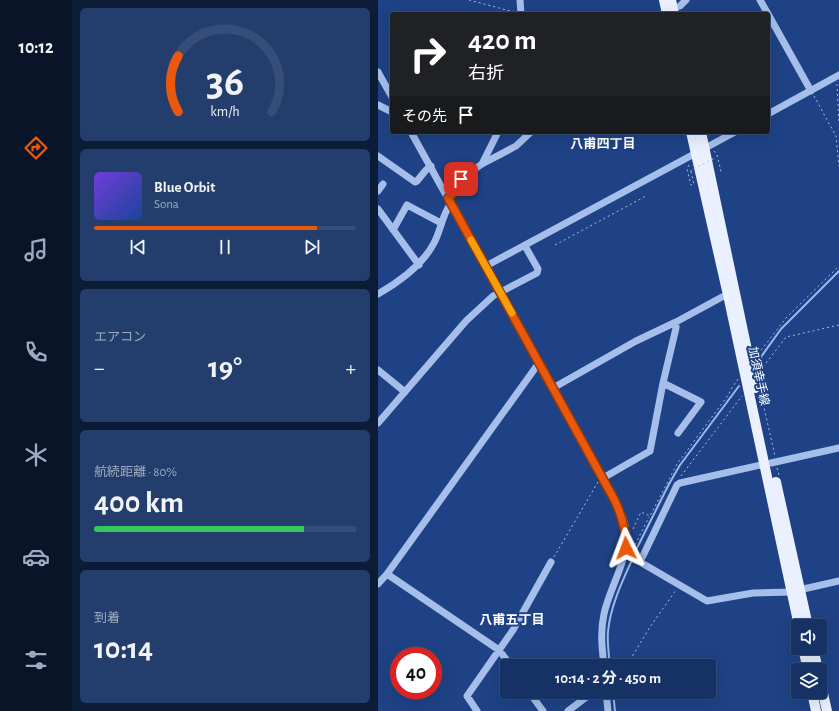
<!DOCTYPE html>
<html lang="ja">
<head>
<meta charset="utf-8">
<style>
  body { margin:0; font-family:"Alegreya Sans","Noto Sans JP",sans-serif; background:#233e6d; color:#f1f3f6; height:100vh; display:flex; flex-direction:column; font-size:15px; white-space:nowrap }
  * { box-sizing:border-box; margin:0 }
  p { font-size:13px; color:#9eaabf }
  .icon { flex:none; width:22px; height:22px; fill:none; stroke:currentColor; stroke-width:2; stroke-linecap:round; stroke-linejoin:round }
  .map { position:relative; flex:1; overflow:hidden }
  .details { display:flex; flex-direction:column; gap:8px; padding:8px; background:#0c1c37; width:306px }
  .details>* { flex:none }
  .hud { position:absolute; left:12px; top:12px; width:380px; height:122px; border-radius:4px; box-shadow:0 4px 16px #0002,0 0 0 1px #354d78; background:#202124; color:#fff; overflow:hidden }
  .tools { position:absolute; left:413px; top:619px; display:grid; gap:8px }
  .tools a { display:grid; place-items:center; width:36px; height:36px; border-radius:4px; background:#163264; box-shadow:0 4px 16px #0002,0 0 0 1px #354d78; font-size:20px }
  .speed { position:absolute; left:12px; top:647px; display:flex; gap:8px; font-size:20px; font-weight:700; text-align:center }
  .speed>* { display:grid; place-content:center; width:52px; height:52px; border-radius:50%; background:#163264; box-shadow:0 4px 16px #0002,0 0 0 1px #354d78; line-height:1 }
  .speed .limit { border:6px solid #d22; background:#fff; color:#111 }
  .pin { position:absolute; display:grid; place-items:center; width:34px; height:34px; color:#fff; margin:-17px; border-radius:8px; box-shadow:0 2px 6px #0006 }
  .me { position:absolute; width:44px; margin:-22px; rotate:357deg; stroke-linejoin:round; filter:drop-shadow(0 0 3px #0008) }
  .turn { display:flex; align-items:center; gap:14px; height:84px; padding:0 12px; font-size:18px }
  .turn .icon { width:52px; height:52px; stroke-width:2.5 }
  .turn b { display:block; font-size:28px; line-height:34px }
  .then { display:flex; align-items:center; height:38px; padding:0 12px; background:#0003; gap:8px; font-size:15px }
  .big { font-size:30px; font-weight:700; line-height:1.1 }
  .details .tile { flex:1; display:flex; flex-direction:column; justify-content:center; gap:6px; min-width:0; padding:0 14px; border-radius:6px; background:#233e6d }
  .details .dial { align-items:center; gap:0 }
  .dial svg { height:104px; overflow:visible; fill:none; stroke:#354d78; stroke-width:7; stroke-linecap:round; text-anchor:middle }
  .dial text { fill:#f1f3f6; stroke:none }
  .song { display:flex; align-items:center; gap:12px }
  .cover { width:48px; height:48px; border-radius:6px; background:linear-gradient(135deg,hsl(260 70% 55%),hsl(220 70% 35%)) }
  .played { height:4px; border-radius:2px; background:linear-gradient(90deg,#ea580c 85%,#354d78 85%) }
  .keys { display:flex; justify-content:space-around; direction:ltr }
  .heat { display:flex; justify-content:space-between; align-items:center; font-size:22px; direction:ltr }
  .charge { height:6px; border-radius:3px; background:linear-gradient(90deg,#34c759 80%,#354d78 0) }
  .trip { position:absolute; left:122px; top:659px; width:216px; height:40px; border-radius:4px; background:#163264; box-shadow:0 4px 16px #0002,0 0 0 1px #354d78; font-weight:700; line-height:40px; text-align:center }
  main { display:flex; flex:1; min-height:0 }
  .tab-bar { display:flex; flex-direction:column; width:72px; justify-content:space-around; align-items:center; background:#091428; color:#9eaabf }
  .tab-bar .icon { width:28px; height:28px }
  .tab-bar .current { color:#ea580c }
  .tab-bar b { font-size:18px; color:#f1f3f6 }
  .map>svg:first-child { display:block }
</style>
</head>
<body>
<main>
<nav class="tab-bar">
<b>10:12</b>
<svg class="icon current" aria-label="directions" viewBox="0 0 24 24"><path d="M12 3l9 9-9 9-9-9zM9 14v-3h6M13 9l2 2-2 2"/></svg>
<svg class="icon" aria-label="music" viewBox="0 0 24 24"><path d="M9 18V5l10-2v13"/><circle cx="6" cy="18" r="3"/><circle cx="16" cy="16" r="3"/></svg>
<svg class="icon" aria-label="phone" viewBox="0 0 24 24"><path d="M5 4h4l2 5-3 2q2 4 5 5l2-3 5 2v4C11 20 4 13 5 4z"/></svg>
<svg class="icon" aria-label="climate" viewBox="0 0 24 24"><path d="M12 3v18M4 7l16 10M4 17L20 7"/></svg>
<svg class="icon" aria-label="car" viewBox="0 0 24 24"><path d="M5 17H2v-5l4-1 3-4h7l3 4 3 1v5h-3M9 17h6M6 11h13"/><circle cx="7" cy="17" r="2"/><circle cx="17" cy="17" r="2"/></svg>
<svg class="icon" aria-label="filters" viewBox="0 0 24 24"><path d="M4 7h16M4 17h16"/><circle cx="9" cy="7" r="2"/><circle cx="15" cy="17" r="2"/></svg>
</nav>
<section class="details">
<div class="tile dial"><svg viewBox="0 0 100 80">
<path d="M14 69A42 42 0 1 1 86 69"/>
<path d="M14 69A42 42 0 0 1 14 26" stroke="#ea580c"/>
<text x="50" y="56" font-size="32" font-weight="700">36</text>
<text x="50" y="72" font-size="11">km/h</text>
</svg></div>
<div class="tile">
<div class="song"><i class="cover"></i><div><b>Blue Orbit</b><p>Sona</p></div></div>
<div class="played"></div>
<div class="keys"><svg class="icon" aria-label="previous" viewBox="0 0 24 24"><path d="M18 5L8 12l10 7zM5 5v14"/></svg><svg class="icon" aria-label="pause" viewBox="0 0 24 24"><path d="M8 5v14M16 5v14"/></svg><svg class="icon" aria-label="next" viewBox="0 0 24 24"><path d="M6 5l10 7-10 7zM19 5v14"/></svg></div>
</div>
<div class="tile"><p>エアコン</p>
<div class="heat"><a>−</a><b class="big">19°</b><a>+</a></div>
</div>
<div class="tile"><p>航続距離 · 80%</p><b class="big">400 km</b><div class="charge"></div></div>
<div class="tile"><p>到着</p><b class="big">10:14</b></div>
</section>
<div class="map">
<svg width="461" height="711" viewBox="0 0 461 711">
  <rect width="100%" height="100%" fill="#1e4285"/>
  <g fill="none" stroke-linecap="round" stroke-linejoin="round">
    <!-- stream -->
    <path stroke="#9ab8ec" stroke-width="2" d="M380,361L403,329L461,271
      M255,556L291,484L302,465L361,386
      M232,666C231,655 229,643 230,632C232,607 244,582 254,560
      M235,692L237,711"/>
    <!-- path -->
    <path stroke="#a6bfea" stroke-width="1" stroke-dasharray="2 3" stroke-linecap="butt" d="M91,0L136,12
      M459,84L461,124
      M436,96L458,136L461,166
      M336,151L339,155L343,171H340
      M311,165L309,169L313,185L316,184L313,172
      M177,245L268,196
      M379,353L384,349L408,318L461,266
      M382,371L408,337L461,325
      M383,394L397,456
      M399,468L401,475
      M303,476L364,396
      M255,529L263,512L272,516L299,464L351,394L352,391L360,379
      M255,549L271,517
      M176,557L220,482
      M417,633L419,642
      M252,660L272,627L298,590"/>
    <!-- minor -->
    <path stroke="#a6bfea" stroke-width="7" d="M142,0L143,14
      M382,0L390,14
      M295,8L302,6L308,0
      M390,14L433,91
      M0,72L14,97
      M0,105L14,112
      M390,114L461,75
      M33,132L225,478C233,493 243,508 247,525C253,559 233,582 226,614C222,632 224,648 226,666
      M0,156L37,182L39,181L48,170L53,166
      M104,164L120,132
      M0,191L5,184
      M70,198L74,195L83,179L104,164L138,146L153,132
      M0,209L41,265
      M15,230L29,205L63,223
      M108,266L357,132
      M0,294C21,282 45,264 56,243C63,230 64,215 73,203
      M0,370L27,392
      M285,383L323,402L300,433
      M175,388L258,341L298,322L344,297L350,295
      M0,423L88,321L115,296L159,273L160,269L147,246
      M393,463L461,448
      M225,478L272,451L285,383L298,328V322
      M247,555L262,562L329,601L375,593L414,592
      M262,562L299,485L302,483L387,464
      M9,574L121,650L133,666
      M0,584L9,574L158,367L162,364
      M421,590L461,581
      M151,692L165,711
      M228,692L230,711
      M99,711L89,696L135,630L173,562
      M190,711L215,692"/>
    <!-- major -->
    <path stroke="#eaf0fe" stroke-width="10" d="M286,0L289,14
      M293,0L296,14
      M313,132L350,295L421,626
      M323,132L377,388
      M398,482L430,626
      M425,648L430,670
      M435,648L440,670
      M442,680L449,711
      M434,692L438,711"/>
    <!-- path-bridge -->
    <path stroke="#a6bfea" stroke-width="1" stroke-dasharray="2 3" stroke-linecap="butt" d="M313,172V170L337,158L338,159"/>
  </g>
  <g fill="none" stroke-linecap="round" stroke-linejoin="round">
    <defs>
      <path id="route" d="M83,179L74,195L70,198L236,499C244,515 248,529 248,548"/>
    </defs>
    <!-- route casing -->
    <use href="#route" stroke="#983908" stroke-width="10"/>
    <!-- route -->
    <use href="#route" stroke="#ea580c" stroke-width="7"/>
    <!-- slow -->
    <path stroke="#f59e0b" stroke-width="7" d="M93,240L134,313"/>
  </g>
  <g text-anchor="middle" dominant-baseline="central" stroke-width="4" stroke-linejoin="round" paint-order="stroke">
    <!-- street labels -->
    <g font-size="12" fill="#fff" stroke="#1e4285">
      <text transform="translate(381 376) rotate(78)">加須幸手線</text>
    </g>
    <!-- neighbourhood labels -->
    <g font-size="13" font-weight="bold" fill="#fff" stroke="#1e4285">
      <text x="225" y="144">八甫四丁目</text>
      <text x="134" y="620">八甫五丁目</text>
    </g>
  </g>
</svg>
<div class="tools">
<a><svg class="icon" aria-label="sound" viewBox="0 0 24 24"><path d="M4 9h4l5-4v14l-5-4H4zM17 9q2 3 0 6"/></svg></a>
<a><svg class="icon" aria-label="layers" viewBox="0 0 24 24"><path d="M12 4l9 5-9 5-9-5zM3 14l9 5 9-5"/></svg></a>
</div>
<div class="speed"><div class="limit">40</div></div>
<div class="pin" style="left:83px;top:179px;background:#d93025"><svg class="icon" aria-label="arrive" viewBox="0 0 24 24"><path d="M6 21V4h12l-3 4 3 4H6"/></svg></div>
<svg class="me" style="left:248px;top:548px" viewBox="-20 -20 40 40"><path d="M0-17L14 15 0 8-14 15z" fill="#ea580c" stroke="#fff" stroke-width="4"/></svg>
<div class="trip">10:14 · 2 分 · 450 m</div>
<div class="hud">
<div class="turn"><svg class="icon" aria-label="right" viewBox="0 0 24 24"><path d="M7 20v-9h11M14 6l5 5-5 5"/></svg><div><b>420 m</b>右折</div></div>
<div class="then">その先<svg class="icon" aria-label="arrive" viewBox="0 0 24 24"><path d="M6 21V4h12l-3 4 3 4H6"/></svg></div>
</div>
</div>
</main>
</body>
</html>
